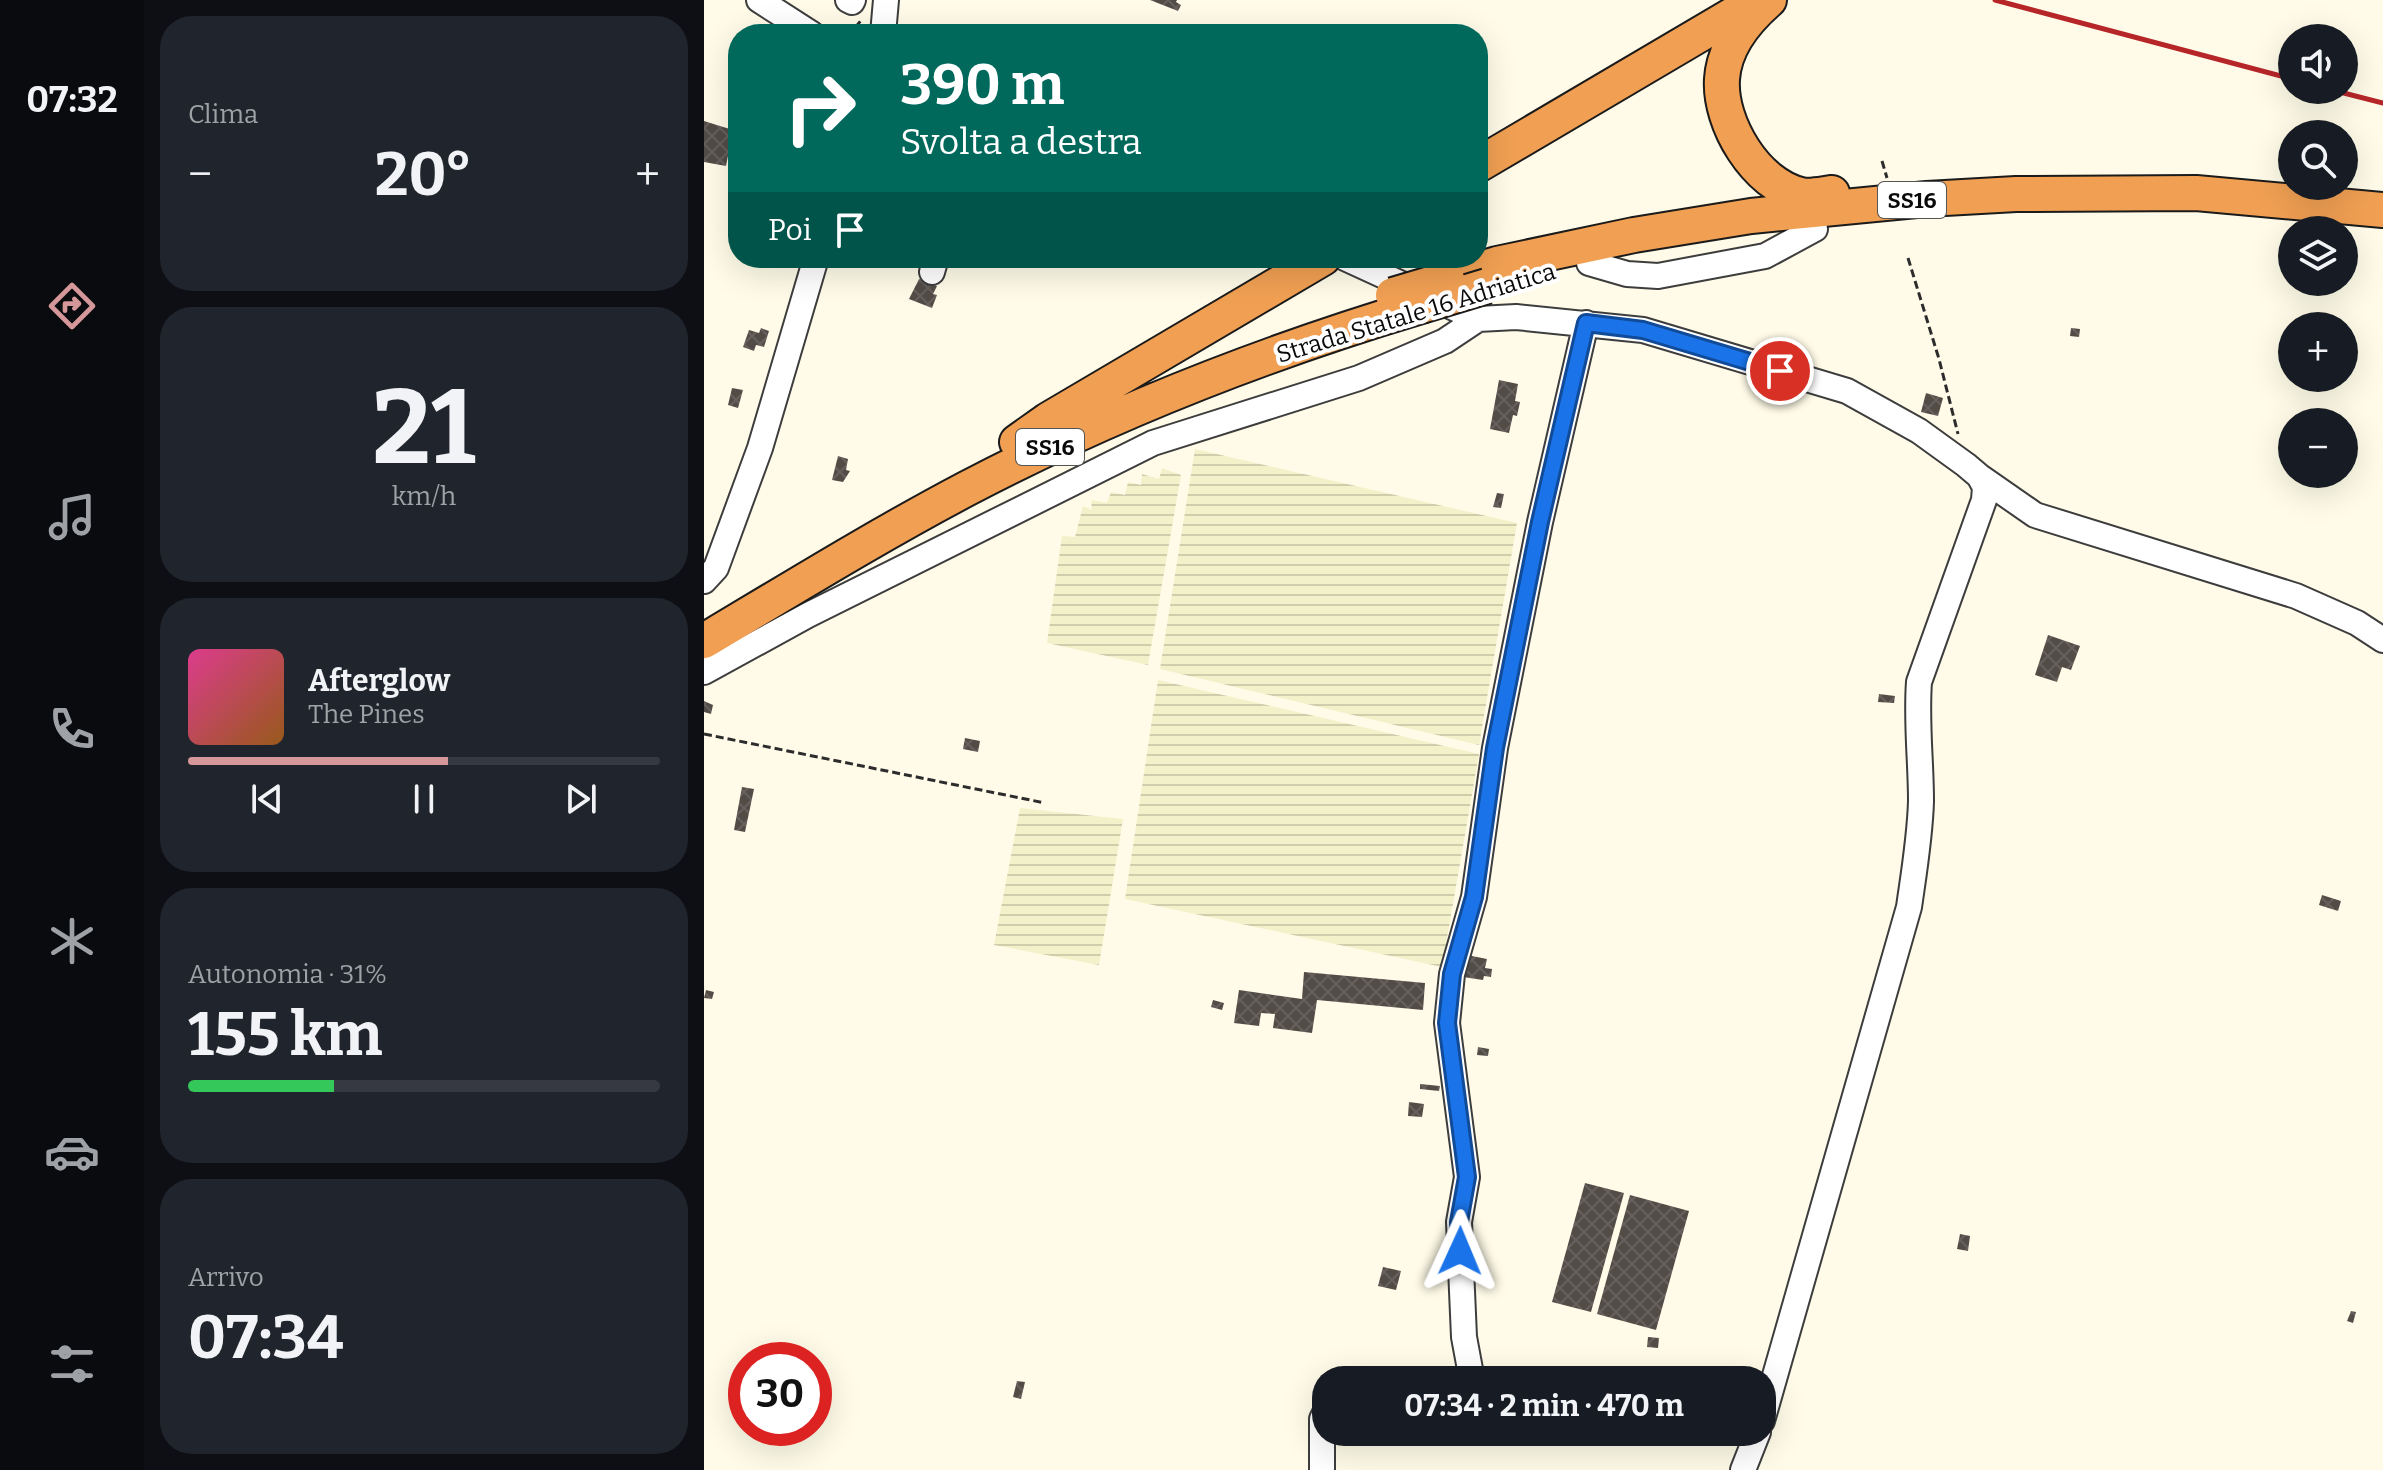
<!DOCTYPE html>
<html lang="it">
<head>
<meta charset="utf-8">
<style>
  body { margin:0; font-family:Bitter,serif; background:#20242c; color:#f1f3f6; height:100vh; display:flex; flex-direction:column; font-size:30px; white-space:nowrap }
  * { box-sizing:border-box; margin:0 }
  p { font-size:26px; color:#9ea1a6 }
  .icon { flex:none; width:44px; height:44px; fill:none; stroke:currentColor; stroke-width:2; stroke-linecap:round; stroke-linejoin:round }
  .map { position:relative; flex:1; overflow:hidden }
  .sheet { display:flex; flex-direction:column; gap:16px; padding:16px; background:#0d0f14; width:560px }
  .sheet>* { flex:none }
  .guide { position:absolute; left:24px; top:24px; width:760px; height:244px; border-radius:32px; box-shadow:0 8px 32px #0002; background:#00695c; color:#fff; overflow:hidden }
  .fabs { position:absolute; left:1574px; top:24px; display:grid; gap:16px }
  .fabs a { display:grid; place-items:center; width:80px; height:80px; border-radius:50%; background:#171b24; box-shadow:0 8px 32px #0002; font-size:40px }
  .speed { position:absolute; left:24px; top:1342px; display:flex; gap:16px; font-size:40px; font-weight:700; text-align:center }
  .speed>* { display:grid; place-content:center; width:104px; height:104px; border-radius:50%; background:#171b24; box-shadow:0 8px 32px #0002; line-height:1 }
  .speed .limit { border:12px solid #d22; background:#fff; color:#111 }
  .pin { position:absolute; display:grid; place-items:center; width:68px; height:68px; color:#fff; margin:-34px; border:4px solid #fff; border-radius:50%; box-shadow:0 2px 8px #0007 }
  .me { position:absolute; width:88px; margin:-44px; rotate:1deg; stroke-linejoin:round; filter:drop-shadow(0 0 6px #0008) }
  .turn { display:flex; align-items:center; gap:28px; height:168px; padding:0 40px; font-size:36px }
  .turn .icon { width:104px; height:104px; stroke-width:2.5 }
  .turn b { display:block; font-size:56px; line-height:68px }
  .then { display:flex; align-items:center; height:76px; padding:0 40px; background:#0003; gap:16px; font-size:30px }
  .big { font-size:60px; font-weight:700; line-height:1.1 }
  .sheet .widget { flex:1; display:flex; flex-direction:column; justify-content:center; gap:12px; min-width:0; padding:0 28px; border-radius:32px; background:#20242c }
  .sheet .dial { align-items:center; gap:0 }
  .dial b { font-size:104px; line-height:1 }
  .song { display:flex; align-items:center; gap:24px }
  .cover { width:96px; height:96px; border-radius:12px; background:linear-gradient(135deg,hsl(330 70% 55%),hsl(30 70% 35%)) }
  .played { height:8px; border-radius:4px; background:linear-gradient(90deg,#d6979a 55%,#363941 55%) }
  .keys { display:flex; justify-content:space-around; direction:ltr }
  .heat { display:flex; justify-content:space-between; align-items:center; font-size:44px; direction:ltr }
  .charge { height:12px; border-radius:6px; background:linear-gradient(90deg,#34c759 31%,#363941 0) }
  .trip { position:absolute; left:608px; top:1366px; width:464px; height:80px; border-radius:32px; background:#171b24; box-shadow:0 8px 32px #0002; font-weight:700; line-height:80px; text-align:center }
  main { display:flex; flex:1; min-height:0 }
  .dock { display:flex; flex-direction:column; width:144px; justify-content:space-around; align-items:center; background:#090b0e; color:#9ea1a6 }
  .dock .icon { width:56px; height:56px }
  .dock .selected { color:#d6979a }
  .dock b { font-size:36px; color:#f1f3f6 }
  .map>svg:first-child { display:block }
</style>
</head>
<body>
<main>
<nav class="dock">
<b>07:32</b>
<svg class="icon selected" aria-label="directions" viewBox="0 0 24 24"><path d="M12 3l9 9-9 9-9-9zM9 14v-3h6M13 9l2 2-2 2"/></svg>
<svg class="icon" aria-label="music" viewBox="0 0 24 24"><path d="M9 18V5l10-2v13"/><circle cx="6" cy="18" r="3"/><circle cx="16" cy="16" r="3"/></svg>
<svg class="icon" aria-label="phone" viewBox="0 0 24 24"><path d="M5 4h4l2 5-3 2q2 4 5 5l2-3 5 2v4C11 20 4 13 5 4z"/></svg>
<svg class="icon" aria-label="climate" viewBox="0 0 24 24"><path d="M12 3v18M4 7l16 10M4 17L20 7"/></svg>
<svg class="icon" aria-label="car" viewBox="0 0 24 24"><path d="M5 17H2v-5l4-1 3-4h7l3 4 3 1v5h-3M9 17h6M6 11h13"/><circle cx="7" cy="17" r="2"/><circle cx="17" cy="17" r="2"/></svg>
<svg class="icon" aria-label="filters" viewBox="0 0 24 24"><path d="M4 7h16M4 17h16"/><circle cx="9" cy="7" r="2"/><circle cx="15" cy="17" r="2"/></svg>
</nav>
<section class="sheet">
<div class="widget"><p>Clima</p>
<div class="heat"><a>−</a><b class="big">20°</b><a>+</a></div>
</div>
<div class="widget dial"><b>21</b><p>km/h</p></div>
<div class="widget">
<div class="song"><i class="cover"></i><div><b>Afterglow</b><p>The Pines</p></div></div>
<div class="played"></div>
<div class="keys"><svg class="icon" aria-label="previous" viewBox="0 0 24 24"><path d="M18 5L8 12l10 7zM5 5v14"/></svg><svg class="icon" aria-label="pause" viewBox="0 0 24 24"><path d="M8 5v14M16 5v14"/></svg><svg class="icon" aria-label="next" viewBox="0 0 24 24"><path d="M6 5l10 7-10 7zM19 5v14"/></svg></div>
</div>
<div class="widget"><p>Autonomia · 31%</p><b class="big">155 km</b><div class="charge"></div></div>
<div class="widget"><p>Arrivo</p><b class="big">07:34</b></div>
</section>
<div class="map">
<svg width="1679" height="1470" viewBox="0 0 1679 1470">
  <defs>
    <pattern id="farmland-rules" width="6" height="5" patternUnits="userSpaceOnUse" patternTransform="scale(2)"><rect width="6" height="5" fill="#f3f1c9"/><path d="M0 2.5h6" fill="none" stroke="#cfcdab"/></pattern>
    <pattern id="building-cross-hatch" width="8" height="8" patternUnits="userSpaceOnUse" patternTransform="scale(2)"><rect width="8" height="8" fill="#524c47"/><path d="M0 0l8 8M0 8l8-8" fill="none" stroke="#66615d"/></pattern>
  </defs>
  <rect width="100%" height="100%" fill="#fffbe8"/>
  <!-- farmland -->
  <path fill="url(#farmland-rules)" d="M491,449L813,523L775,745L456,669Z
    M458,468L477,475L444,665L343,643L358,536L371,537L379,506L388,510L387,500L403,503L407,492L421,495L424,482L437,485L438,474L455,479Z
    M454,680L775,754L738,967L421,899Z
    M316,808L419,819L395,965L290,945Z"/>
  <!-- building -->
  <path fill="url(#building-cross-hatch)" d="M446,0H473L472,2L477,5L474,11Z
    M0,121L29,130L22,166L0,162Z
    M215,279L233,286L229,294L233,295L228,308L205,299Z
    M57,328L65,331L60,347L52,345L50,351L39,347L45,330L55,333Z
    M1367,328L1376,329L1375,337L1366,336Z
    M795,380L814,384L811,401L816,402L813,416L809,415L805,433L786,429Z
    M28,388L39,390L34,408L24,405Z
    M1222,393L1239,398L1234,416L1217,412Z
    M134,456L144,459L142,470L146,471L139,482L128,480Z
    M793,493L800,494L797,508L789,507Z
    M1344,635L1376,646L1367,670L1358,667L1353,682L1331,675Z
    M1175,694L1191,696L1190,703L1174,702Z
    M0,701L9,705L7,714L0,712Z
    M261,738L276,741L274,752L259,749Z
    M38,787L50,789L41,832L30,830Z
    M1618,895L1637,901L1634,911L1615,905Z
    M763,955L783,959L781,968L788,969L787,977L780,976L779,980L759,977Z
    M600,972L721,983L719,1010L613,1000L608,1033L569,1028L571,1014L557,1013L555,1026L530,1023L535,990L598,999Z
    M2,990L10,992L8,999L0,998Z
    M509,1000L520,1003L518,1010L507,1007Z
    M774,1047L785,1049L784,1056L773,1055Z
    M716,1084L736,1086L735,1091L716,1089Z
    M705,1102L720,1104L718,1117L704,1116Z
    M881,1183L920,1193L887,1312L848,1302Z
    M926,1195L985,1211L952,1330L893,1314Z
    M1256,1234L1266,1236L1264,1251L1253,1249Z
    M679,1267L697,1271L692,1290L674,1286Z
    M1647,1311L1652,1312L1649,1323L1643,1321Z
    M944,1337L955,1338L954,1348L943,1347Z
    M313,1381L321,1382L317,1399L309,1397Z"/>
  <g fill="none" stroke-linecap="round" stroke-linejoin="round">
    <defs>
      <path id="minor" d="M55,0L108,34
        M144,0L148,2L149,0
        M179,34L182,0
        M641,258L774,319L812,317L939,330L1143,391L1215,431L1262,465L1275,476L1281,487L1280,500L1215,682C1212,722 1217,761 1217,801C1216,837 1210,872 1205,907L1058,1421
        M885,263L923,274L954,276L1061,256L1111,229
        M228,272L232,258
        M1275,476L1331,515L1592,596L1653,623L1679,640
        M0,581L12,568L56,448L112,258
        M0,672L104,615L449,443L655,378L741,341L774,319
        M768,1380L760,1337L755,1222L763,1177L743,1023L748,974L770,897L791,748L836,522L882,323
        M618,1470V1419L622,1411
        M1039,1470L1054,1432"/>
      <path id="highway" d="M1065,0C1042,20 1020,47 1018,79C1015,123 1052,185 1097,195C1106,197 1119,194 1128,193
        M774,165L1054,0
        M743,279L793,264L930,235L1047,216L1223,199L1312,194L1492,193L1679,210
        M313,442L344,420L619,258
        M0,641C87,589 173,536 262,489C407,413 560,353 717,306"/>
    </defs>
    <!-- minor casing -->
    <use href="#minor" stroke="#3d3d3d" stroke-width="28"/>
    <!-- highway casing -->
    <use href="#highway" stroke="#1b1b1b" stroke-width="38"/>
    <!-- path -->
    <path stroke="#2c2c2c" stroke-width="3" stroke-dasharray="8 4" stroke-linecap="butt" d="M128,30C142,34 150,31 158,19
      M1178,161L1183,178
      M1204,258L1235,359L1254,434
      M0,734L341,803"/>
    <!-- minor -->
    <use href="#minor" stroke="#fff" stroke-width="24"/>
    <!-- highway -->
    <use href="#highway" stroke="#f1a053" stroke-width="34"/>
    <!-- rail -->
    <path stroke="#b62629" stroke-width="5" d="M1291,0L1588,79
      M1628,90L1679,103"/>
    <defs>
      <path id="highway-bridge" d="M689,295L743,279
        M717,306L783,286"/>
    </defs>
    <!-- highway-bridge casing -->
    <use href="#highway-bridge" stroke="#1b1b1b" stroke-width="38" stroke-linecap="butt"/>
    <!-- highway-bridge -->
    <use href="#highway-bridge" stroke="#f1a053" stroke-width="34"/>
  </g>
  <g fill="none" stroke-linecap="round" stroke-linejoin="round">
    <defs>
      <path id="route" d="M756,1251L755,1222L763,1177L743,1023L748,974L770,897L791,748L836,522L882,323L939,330L1076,371"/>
    </defs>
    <!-- route casing -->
    <use href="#route" stroke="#114b97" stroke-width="20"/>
    <!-- route -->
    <use href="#route" stroke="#1a73e8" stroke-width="14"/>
  </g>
  <g text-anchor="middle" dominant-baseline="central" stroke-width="8" stroke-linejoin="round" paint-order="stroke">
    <!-- shield labels -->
    <g fill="#fff" stroke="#545454" stroke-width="2">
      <rect x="1174" y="182" width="68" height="36" rx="6"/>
      <rect x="312" y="429" width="68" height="36" rx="6"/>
    </g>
    <g font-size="22" font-weight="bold" fill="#0a0a0a">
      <text x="1208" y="200">SS16</text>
      <text x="346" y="447">SS16</text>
    </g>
    <!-- street labels -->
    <g font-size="24" fill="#0a0a0a" stroke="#fff">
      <text transform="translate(712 313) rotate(-17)">Strada Statale 16 Adriatica</text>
    </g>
  </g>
</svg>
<div class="fabs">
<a><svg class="icon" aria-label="sound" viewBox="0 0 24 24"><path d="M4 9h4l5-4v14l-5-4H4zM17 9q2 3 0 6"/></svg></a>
<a><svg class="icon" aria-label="search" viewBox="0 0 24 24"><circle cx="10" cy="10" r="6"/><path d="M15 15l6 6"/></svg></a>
<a><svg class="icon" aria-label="layers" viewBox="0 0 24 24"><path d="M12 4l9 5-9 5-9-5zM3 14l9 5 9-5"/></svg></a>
<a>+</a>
<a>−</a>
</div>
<div class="speed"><div class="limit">30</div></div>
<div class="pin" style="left:1076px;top:371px;background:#d93025"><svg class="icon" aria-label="arrive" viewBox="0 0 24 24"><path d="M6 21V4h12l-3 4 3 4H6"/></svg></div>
<svg class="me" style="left:756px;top:1251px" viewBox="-20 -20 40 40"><path d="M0-17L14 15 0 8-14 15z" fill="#1a73e8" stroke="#fff" stroke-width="4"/></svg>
<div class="trip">07:34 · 2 min · 470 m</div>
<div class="guide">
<div class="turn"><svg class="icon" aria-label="right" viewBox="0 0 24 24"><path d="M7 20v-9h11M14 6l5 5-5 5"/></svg><div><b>390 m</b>Svolta a destra</div></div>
<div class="then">Poi<svg class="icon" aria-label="arrive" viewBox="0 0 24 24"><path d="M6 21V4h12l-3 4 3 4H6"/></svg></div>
</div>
</div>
</main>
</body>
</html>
